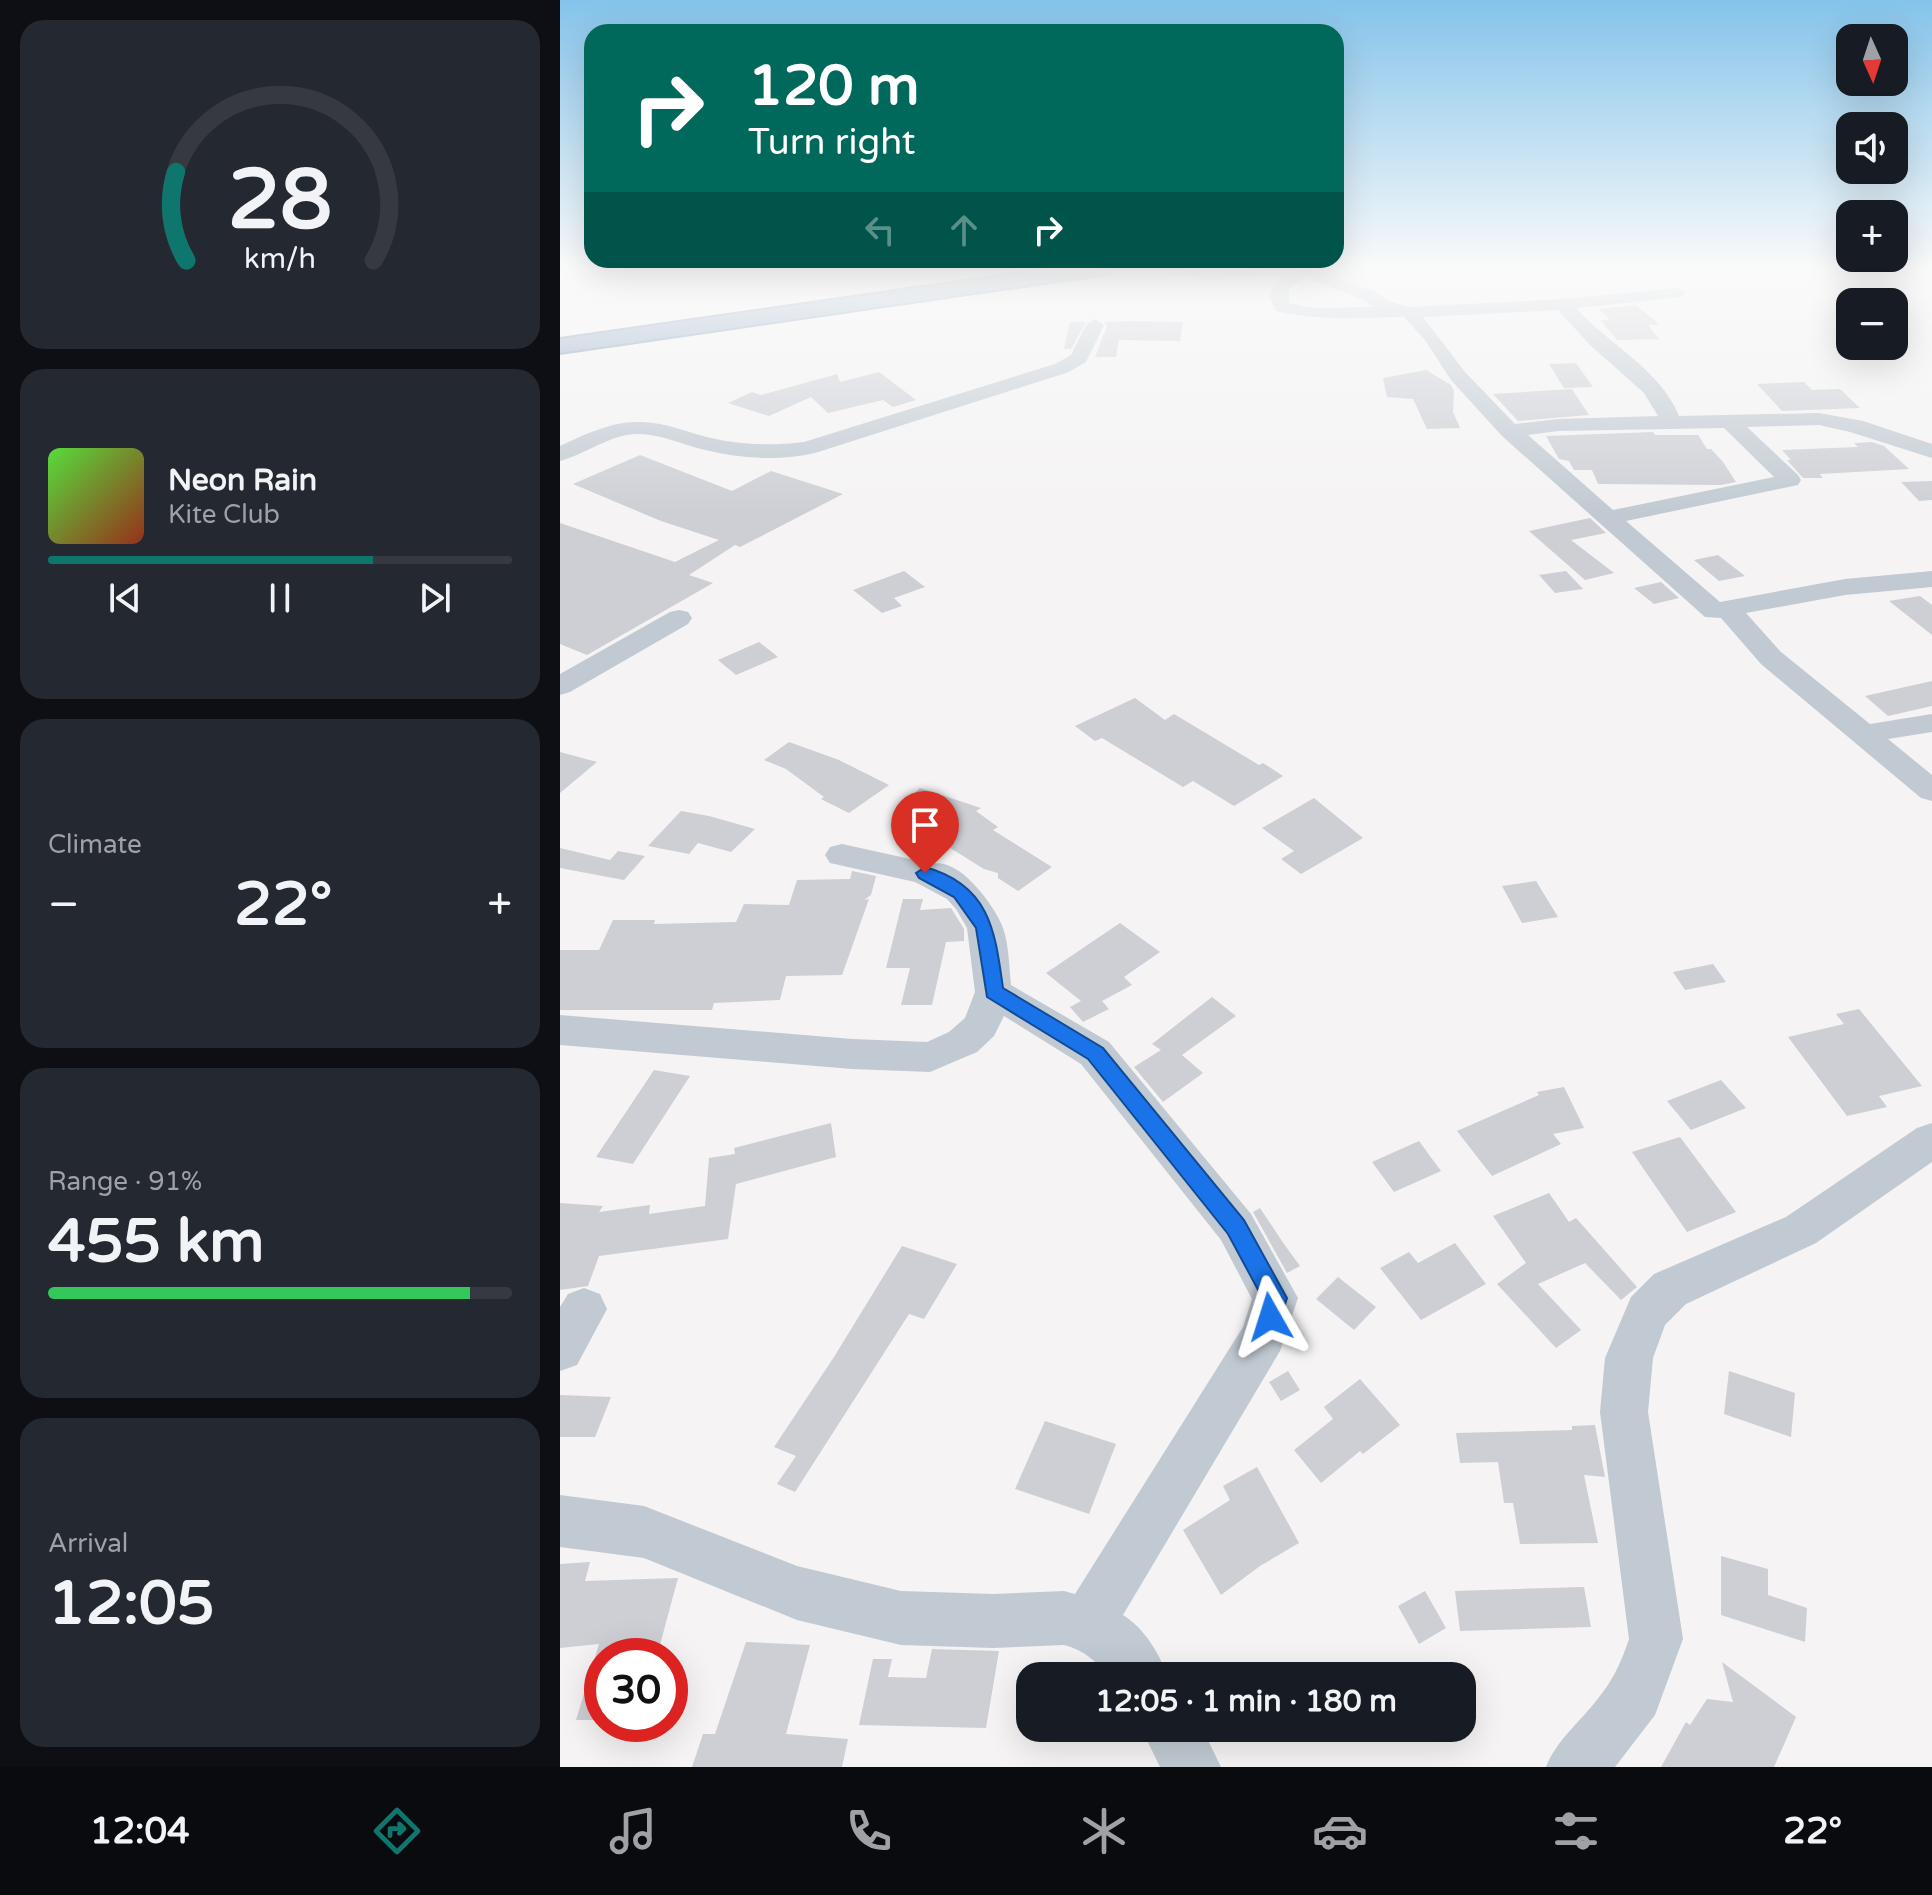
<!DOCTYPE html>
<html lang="en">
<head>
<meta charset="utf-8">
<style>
  body { margin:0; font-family:"Varela Round",sans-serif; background:#242831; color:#f1f3f6; height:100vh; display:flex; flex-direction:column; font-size:30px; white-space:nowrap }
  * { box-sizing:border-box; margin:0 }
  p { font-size:26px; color:#9ea1a6 }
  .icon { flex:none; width:44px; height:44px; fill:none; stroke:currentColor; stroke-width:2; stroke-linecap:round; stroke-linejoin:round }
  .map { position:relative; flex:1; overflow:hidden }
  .drawer { display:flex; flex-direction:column; gap:20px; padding:20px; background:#0d0f14; width:560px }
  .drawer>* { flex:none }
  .banner { position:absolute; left:24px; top:24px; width:760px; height:244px; border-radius:24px; box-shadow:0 8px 32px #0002; background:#00695c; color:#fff; overflow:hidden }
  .needle { width:52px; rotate:177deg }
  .controls { position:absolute; left:1276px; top:24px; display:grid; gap:16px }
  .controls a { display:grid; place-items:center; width:72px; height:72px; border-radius:16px; background:#171b24; box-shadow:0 8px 32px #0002; font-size:40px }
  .speed { position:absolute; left:24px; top:1638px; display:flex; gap:16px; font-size:40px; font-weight:700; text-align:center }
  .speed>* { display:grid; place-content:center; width:104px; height:104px; border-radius:50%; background:#171b24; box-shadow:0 8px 32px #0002; line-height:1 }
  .speed .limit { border:12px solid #d22; background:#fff; color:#111 }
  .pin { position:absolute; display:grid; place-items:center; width:68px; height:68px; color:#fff; margin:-82px -34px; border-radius:50% 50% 50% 0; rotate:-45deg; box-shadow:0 0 8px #0007 }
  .pin .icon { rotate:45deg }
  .me { position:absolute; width:88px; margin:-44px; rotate:354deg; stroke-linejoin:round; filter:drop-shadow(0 0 6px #0008) }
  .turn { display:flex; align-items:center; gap:28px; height:168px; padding:0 32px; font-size:36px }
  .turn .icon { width:104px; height:104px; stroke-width:2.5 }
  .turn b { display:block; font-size:56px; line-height:68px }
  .lanes { display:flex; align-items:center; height:76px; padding:0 32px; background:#0003; justify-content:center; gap:40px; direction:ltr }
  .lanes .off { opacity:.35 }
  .big { font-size:60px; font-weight:700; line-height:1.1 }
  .drawer .tile { flex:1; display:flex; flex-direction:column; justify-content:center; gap:12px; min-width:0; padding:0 28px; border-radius:24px; background:#242831 }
  .drawer .dial { align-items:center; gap:0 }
  .dial svg { height:208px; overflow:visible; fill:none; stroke:#363941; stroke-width:7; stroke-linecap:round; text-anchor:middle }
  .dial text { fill:#f1f3f6; stroke:none }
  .song { display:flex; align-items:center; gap:24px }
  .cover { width:96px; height:96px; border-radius:12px; background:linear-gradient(135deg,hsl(110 70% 55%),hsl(10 70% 35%)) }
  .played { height:8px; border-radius:4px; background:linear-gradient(90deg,#0f766e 70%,#363941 70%) }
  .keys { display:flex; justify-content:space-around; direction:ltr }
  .heat { display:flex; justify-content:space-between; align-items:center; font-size:44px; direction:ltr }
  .charge { height:12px; border-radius:6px; background:linear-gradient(90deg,#34c759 91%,#363941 0) }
  .trip { position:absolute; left:456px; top:1662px; width:460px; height:80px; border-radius:24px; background:#171b24; box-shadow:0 8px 32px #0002; font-weight:700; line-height:80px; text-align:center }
  .tab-bar { display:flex; height:128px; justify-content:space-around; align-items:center; background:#090b0e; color:#9ea1a6 }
  .tab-bar .icon { width:56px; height:56px }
  .tab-bar .selected { color:#0f766e }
  .tab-bar b { font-size:36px; color:#f1f3f6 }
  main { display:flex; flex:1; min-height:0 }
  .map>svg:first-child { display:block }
</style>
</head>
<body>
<main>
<section class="drawer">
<div class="tile dial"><svg viewBox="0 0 100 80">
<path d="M14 69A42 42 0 1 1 86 69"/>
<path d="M14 69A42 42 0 0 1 10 35" stroke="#0f766e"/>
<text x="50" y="56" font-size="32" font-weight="700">28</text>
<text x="50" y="72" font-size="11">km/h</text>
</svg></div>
<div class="tile">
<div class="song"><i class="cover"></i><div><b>Neon Rain</b><p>Kite Club</p></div></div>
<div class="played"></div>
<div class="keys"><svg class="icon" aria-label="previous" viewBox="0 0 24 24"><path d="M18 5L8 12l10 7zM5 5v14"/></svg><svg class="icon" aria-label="pause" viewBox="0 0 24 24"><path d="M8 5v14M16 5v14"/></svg><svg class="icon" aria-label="next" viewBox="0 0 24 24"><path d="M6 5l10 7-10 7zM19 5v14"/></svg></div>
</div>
<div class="tile"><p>Climate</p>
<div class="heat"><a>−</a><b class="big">22°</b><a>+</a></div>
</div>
<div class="tile"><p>Range · 91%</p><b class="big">455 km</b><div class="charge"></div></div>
<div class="tile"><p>Arrival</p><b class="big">12:05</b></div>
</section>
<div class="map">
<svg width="1372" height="1767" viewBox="0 0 1372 1767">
  <rect width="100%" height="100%" fill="#f5f3f3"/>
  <!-- building -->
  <path fill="#cdcfd5" d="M1076,305L1099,324L1088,325L1099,339L1057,340L1040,320H1050L1039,309Z
    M510,322H526L511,349H504Z
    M544,322L567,321L623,322L620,341L559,340L556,357H535L547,326Z
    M1016,363L1033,387L1004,388L989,364Z
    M866,370L891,385L894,391L893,412L900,428L867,429L853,399L827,397L823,378Z
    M319,372L356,400L333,407L323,400L268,413L251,397L209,416L168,403L192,392L201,395L277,374L280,382Z
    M1244,382L1252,390L1280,389L1300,408L1222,411L1197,384Z
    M1012,389L1029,415L958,421L933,394Z
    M1093,432L1095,435H1138L1147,449H1151L1163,462L1176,482L1161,485L1038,484L1032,470H1014L1009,461L999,459L986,436Z
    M1312,442L1324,446L1349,469L1260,474L1263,478H1243L1227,460H1231L1222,450L1298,447L1294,443Z
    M80,455L172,491L211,471L283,494L180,547L175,545L129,575L153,583L27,655L0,644V523L115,562L159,540L101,521L13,484Z
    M1372,481V500L1359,501L1341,482Z
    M1030,518L1046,533L1011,540L1054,573L1025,580L969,531Z
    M1158,555L1185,576L1159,581L1134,560Z
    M344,571L365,587L334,598L342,606L322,613L293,590Z
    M1006,571L1023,589L995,593L979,575Z
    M1101,582L1119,598L1094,604L1074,588Z
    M1360,596L1372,605V635L1329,601Z
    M199,642L218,657L176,675L158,660Z
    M1372,681V706L1328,716L1305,696Z
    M575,698L605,720L614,714L699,765L703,763L723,776L674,806L633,781L623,787L542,738L535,741L515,726Z
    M229,742L279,760L329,785L289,813L261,799L264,797L226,769L204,760Z
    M0,752L37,762L0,793Z
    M360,788L421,808L416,811L438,827L433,830L492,867L458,891L438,878V873L424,869L387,846L375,854L356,848L365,810L343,804Z
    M754,798L803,838L741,874L721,859L734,851L702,828Z
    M121,811L149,816L195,829L171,852L138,843L129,854L88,846Z
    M0,848L50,860L58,851L85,856L64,880L0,868Z
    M292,871L316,876L311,895L304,900L309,899L282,975L226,976L220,1000L154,1003L152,1010H0V950H39L53,920H95L94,924L176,922L184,904L229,905L237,880L290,879Z
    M976,881L998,917L962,923L942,886Z
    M343,899H363L360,910L391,908L404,929V941L386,942L372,1005H341L350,968H326Z
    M560,923L600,952L564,977L572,985L542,1001L549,1009L523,1022L510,1007L521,1001L486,973Z
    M1153,964L1166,982L1125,990L1113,972Z
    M652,997L676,1016L622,1055L643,1073L603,1102L574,1067L601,1050L592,1044Z
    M1299,1009L1362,1086L1319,1096L1327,1107L1287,1116L1228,1037L1284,1024L1276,1014Z
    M94,1070L130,1076L73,1164L36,1157Z
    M1161,1080L1186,1108L1131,1130L1107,1101Z
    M1004,1087L1024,1128L993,1134L1001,1144L932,1176L897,1131L979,1095L977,1092Z
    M271,1123L276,1157L176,1184L168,1239L39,1256L28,1286L0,1290V1203L43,1206L39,1212L90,1205L89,1214L145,1206L149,1158L175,1154L174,1148Z
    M1120,1137L1176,1212L1127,1232L1072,1152Z
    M859,1141L881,1171L834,1192L812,1162Z
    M989,1193L1009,1222L1016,1218L1077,1287L1061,1300L1025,1263L978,1284L1021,1330L996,1348L937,1284L966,1263L933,1216Z
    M700,1208L724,1244L740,1266L727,1273L693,1212Z
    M895,1243L926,1284L861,1320L820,1268L849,1252L858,1263Z
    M342,1246L397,1264L364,1319L349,1314L235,1492L217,1484L236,1456L214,1447L274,1357Z
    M778,1277L816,1307L794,1330L756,1299Z
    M728,1371L740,1390L721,1401L709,1382Z
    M1169,1371L1235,1393L1231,1437L1164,1414Z
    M800,1379L840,1425L803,1454L800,1451L761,1483L734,1450L773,1419L764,1407Z
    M0,1395L51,1397L35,1437H0Z
    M485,1421L556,1444L529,1514L455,1489Z
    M1035,1425L1045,1477L1024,1475L1038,1543L960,1544L953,1503H944L938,1462L900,1463L896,1433L1012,1430V1426Z
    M697,1467L739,1543L700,1566L661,1595L623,1530L670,1500L663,1486Z
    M1161,1556L1208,1569V1595L1247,1608L1245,1642L1161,1615Z
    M30,1562L25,1581L118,1578L97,1656H42V1720H16L39,1644L0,1648V1564Z
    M1024,1587L1031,1627L900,1631L895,1591Z
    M865,1591L886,1628L859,1644L838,1606Z
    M186,1642L250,1645L226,1734L288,1739L282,1767H132L143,1734H155Z
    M372,1649L439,1651L426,1728L299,1725L313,1659H332L328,1677L366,1678Z
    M1162,1662L1236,1717L1214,1767H1101L1126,1722L1130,1725L1147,1699L1173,1702Z"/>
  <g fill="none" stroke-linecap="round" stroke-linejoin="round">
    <defs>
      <path id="highway" d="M502,267H558L547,274L0,353V339Z"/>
    </defs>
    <!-- highway casing -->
    <use href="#highway" stroke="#7690ad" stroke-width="4"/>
    <!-- minor -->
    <path fill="#c1cad2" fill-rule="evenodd" d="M600,267L645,270L748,267L816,292L828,301L849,307L1003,299L1116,288L1122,289L1125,293L1122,297L1016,308C1048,344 1101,370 1119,416L1259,413L1303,421L1372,444V458L1290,432L1259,425L1187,427L1238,475L1241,480L1238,485L1066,521L1160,602L1285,579L1372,571V587L1285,595L1186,613L1221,652L1310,724L1372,714V732L1328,739L1372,775V801L1361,798L1201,664L1161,618L1145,617L942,436L891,380L865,340L844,317C801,318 758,321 716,311L709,296L715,283L728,274L645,280L602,271ZM745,277L804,300L813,307L754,308L729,303V289ZM998,310L1030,345L1084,393L1098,416L998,419L955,424L905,372L863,317ZM1164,428L1214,477L1053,510L968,435L998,431Z
      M535,319L544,325L526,362L509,372L255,453C217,462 175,458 137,448C117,442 98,434 76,434C49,435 26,454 0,461V446C24,435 50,422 77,422C103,421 126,432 151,438C181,445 213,446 244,442L495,364L511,355L526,325Z
      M119,610L128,612L132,618L128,624L10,692L0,695V674L110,612Z
      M282,844L373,864C399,857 435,906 443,928C449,945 449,967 451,985L549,1042L691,1214L738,1298L720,1351L563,1615C585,1629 598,1652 608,1676H547C536,1660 523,1650 504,1645L433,1648L341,1645L237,1620L84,1558L0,1547V1495L84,1506L237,1566L341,1591L433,1594L504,1591L515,1594L683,1327L692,1299L661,1240L521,1064L444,1016L434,1036L417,1052L370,1072L292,1069L0,1045V1015L292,1039L367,1042L389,1032L405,1018L415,992L407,928L396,909L387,899L355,882L270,863L265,855L270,847Z
      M1372,1123V1162L1256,1243L1126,1304L1105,1325L1093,1358L1088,1412L1123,1639L1095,1715L1055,1767H986C997,1740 1018,1724 1036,1701C1052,1682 1061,1663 1069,1639L1040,1412L1045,1358L1071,1297L1094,1274L1226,1217L1357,1128Z
      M24,1288L40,1294L47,1309L17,1365L0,1371V1307L8,1294Z
      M581,1728H642L661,1767H600Z"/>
    <!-- highway -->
    <use href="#highway" fill="#8ba5c1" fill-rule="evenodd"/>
  </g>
  <!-- sky -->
  <linearGradient id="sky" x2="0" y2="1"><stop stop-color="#85c3ea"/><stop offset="0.52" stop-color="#fafafa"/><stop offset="1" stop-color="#fafafa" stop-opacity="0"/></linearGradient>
  <rect width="1372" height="514" fill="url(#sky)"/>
  <!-- route -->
  <path fill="#1a73e8" stroke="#114b97" stroke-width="2" d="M365,867C430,885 435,931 443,988L543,1048L684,1220L727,1298L718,1325L710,1329L701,1325L697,1317L703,1299L668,1234L528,1059L427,997L416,928L394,897L359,878L356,873Z"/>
</svg>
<div class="controls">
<a><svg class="needle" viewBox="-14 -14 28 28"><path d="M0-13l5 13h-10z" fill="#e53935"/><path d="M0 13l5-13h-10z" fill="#9ea1a6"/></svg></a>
<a><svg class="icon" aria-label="sound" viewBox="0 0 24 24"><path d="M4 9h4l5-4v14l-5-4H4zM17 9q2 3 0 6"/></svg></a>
<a>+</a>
<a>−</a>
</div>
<div class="speed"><div class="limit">30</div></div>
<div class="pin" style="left:365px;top:873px;background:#d93025"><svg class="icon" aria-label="arrive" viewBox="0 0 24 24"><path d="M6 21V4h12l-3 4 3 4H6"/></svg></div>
<svg class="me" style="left:710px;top:1317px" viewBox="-20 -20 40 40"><path d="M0-17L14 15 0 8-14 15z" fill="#1a73e8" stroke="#fff" stroke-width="4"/></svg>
<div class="trip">12:05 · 1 min · 180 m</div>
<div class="banner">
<div class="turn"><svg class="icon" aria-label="right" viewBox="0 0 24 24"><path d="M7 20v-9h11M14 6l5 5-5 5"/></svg><div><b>120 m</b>Turn right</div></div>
<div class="lanes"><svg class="icon off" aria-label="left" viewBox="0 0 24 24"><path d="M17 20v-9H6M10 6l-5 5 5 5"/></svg><svg class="icon off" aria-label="ahead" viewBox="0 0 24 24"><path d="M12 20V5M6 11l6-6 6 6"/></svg><svg class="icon" aria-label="right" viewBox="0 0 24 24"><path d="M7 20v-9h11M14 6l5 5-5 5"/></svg></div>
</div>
</div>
</main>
<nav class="tab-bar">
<b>12:04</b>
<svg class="icon selected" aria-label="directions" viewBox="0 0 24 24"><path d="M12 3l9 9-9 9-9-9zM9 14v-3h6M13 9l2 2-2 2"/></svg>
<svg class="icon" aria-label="music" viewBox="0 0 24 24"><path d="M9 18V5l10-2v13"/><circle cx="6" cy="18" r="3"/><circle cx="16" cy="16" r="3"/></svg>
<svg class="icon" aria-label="phone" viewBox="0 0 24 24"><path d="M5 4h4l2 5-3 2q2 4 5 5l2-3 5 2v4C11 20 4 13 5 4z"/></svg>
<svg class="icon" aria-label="climate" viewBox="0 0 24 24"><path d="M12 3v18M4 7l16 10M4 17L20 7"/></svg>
<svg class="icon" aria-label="car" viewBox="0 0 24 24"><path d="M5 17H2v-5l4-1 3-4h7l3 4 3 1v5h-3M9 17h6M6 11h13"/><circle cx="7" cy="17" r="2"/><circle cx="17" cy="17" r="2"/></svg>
<svg class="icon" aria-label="filters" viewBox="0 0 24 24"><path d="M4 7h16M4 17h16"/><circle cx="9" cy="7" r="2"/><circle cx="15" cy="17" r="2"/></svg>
<b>22°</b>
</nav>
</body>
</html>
